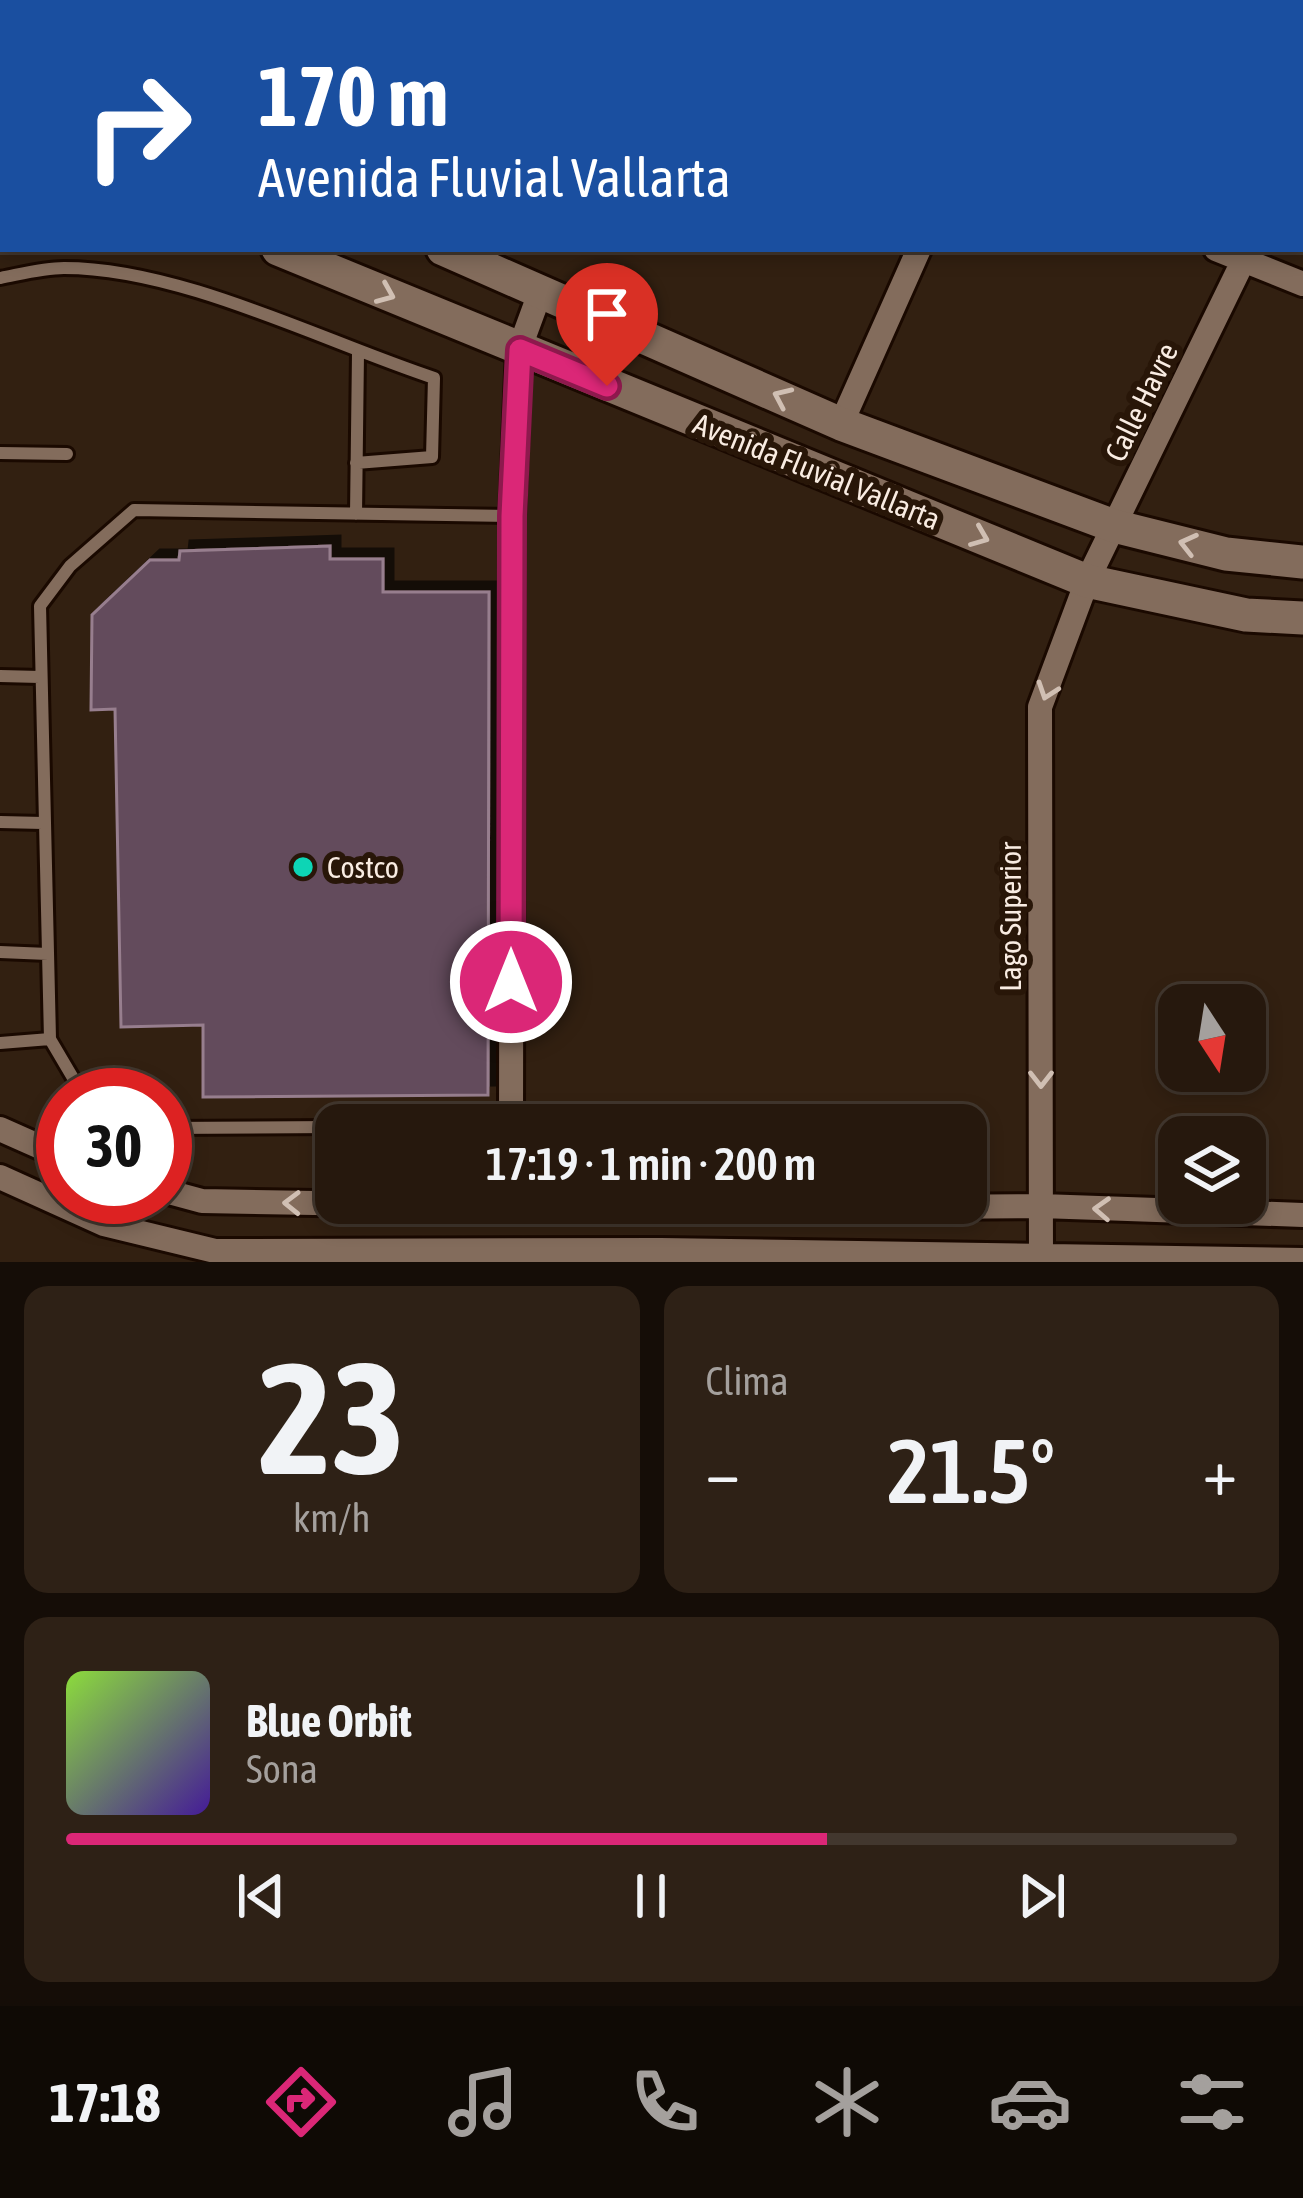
<!DOCTYPE html>
<html lang="es">
<head>
<meta charset="utf-8">
<style>
  body { margin:0; font-family:"Asap Condensed",sans-serif; background:#2e2116; color:#f1f3f6; height:100vh; display:flex; flex-direction:column; font-size:45px; white-space:nowrap }
  * { box-sizing:border-box; margin:0 }
  p { font-size:39px; color:#a4a09d }
  .icon { flex:none; width:66px; height:66px; fill:none; stroke:currentColor; stroke-width:2; stroke-linecap:round; stroke-linejoin:round }
  .map { position:relative; height:1262px; overflow:hidden }
  .details { display:flex; flex-direction:column; gap:24px; padding:24px; background:#150d07; flex:1 }
  .details>* { flex:none }
  .hud { position:absolute; left:0px; top:0px; width:1305px; height:252px; box-shadow:0 6px 18px #0003,0 0 0 3px #42372e; background:#1a4fa0; color:#fff; overflow:hidden }
  .needle { width:78px; rotate:168deg }
  .fabs { position:absolute; left:1158px; top:984px; display:grid; gap:24px }
  .fabs a { display:grid; place-items:center; width:108px; height:108px; border-radius:24px; background:#26180d; box-shadow:0 6px 18px #0003,0 0 0 3px #42372e; font-size:60px }
  .speed { position:absolute; left:36px; top:1068px; display:flex; gap:24px; font-size:60px; font-weight:700; text-align:center }
  .speed>* { display:grid; place-content:center; width:156px; height:156px; border-radius:50%; background:#26180d; box-shadow:0 6px 18px #0003,0 0 0 3px #42372e; line-height:1 }
  .speed .limit { border:18px solid #d22; background:#fff; color:#111 }
  .pin { position:absolute; display:grid; place-items:center; width:102px; height:102px; color:#fff; margin:-123px -51px; border-radius:50% 50% 50% 0; rotate:-45deg; box-shadow:0 0 12px #0007 }
  .pin .icon { rotate:45deg }
  .me { position:absolute; width:132px; margin:-66px; rotate:0deg; stroke-linejoin:round; filter:drop-shadow(0 0 9px #0008) }
  .turn { display:flex; align-items:center; gap:42px; height:252px; padding:0 60px; font-size:54px }
  .turn .icon { width:156px; height:156px; stroke-width:2.5 }
  .turn b { display:block; font-size:84px; line-height:102px }
  .big { font-size:90px; font-weight:600; line-height:1.1 }
  .details .widget { flex:1; display:flex; flex-direction:column; justify-content:center; gap:18px; min-width:0; padding:0 42px; border-radius:24px; background:#2e2116 }
  .details .dial { align-items:center; gap:0 }
  .dial b { font-size:156px; line-height:1 }
  .song { display:flex; align-items:center; gap:36px }
  .cover { width:144px; height:144px; border-radius:18px; background:linear-gradient(135deg,hsl(90 70% 55%),hsl(260 70% 35%)) }
  .played { height:12px; border-radius:6px; background:linear-gradient(90deg,#db2777 65%,#42372e 65%) }
  .keys { display:flex; justify-content:space-around; direction:ltr }
  .heat { display:flex; justify-content:space-between; align-items:center; font-size:66px; direction:ltr }
  .details .tiles { flex:1; display:grid; gap:24px; grid-template-columns:1fr 1fr }
  .widget:last-child { grid-column:span 2 }
  .trip { position:absolute; left:315px; top:1104px; width:672px; height:120px; border-radius:24px; background:#26180d; box-shadow:0 6px 18px #0003,0 0 0 3px #42372e; font-weight:600; line-height:120px; text-align:center }
  .menu { display:flex; height:192px; justify-content:space-around; align-items:center; background:#0f0a05; color:#a4a09d }
  .menu .icon { width:84px; height:84px }
  .menu .on { color:#db2777 }
  .menu b { font-size:54px; color:#f1f3f6 }
  .map>svg:first-child { display:block }
</style>
</head>
<body>
<div class="map">
<svg width="1303" height="1262" viewBox="0 0 1303 1262">
  <defs>
    <filter id="shadow"><feDropShadow dx="10" dy="-10" stdDeviation="0" flood-color="#0009"/></filter>
  </defs>
  <rect width="100%" height="100%" fill="#322011"/>
  <!-- building -->
  <path fill="#634c5b" stroke="#977e8e" stroke-width="3" filter="url(#shadow)" d="M330,546V559H383V592H489L488,1095L203,1097V1025L121,1027L115,709L91,710L92,615L150,560H179L180,551Z"/>
  <g fill="none" stroke-linecap="round" stroke-linejoin="round">
    <defs>
      <path id="lane" d="M798,3L799,0
        M0,278C21,274 43,268 64,268C181,268 322,341 434,378L432,457L356,463
        M0,453L67,454
        M356,514L358,353
        M0,676L40,677
        M0,822L43,823
        M0,952L48,954
        M0,1043L50,1039
        M83,1095L50,1039L40,606L70,566L134,510L512,516
        M401,1125L510,1122
        M165,1128L336,1127"/>
      <path id="street" d="M162,0V3
        M584,0L591,3
        M1254,0L1260,3
        M719,3L720,0
        M1006,3L1007,0
        M1302,22L1303,23
        M1302,145L1303,144
        M1216,249L1303,284
        M841,424L919,249
        M511,1125L512,516L519,350L541,290
        M0,1129L63,1157
        M0,1177L104,1224L215,1251L661,1250L1303,1260
        M165,1191L202,1201L671,1209L1041,1206L1303,1215
        M1041,1262L1040,707L1087,581L1249,249"/>
      <path id="secondary" d="M0,145H3
        M0,203H3
        M278,249L1087,581L1246,615L1303,618
        M443,249L841,424L1114,526L1226,554L1303,562"/>
    </defs>
    <!-- lane casing -->
    <use href="#lane" stroke="#1a0900" stroke-width="18"/>
    <!-- street casing -->
    <use href="#street" stroke="#1a0900" stroke-width="30"/>
    <!-- secondary casing -->
    <use href="#secondary" stroke="#1a0900" stroke-width="39"/>
    <!-- lane -->
    <use href="#lane" stroke="#836c5c" stroke-width="12"/>
    <!-- street -->
    <use href="#street" stroke="#836c5c" stroke-width="24"/>
    <!-- secondary -->
    <use href="#secondary" stroke="#836c5c" stroke-width="33"/>
  </g>
  <!-- one-way arrows -->
  <defs><path id="oneway-chevron" d="M-2-3.5L2.5 0L-2 3.5" fill="none" stroke-width="1.6" stroke-linecap="round" stroke-linejoin="round" transform="scale(3)"/></defs>
  <g stroke="#d0bfb3">
    <use href="#oneway-chevron" transform="translate(386 294) rotate(23)"/>
    <use href="#oneway-chevron" transform="translate(782 397) rotate(-156)"/>
    <use href="#oneway-chevron" transform="translate(980 537) rotate(22)"/>
    <use href="#oneway-chevron" transform="translate(1188 544) rotate(-166)"/>
    <use href="#oneway-chevron" transform="translate(1047 691) rotate(109)"/>
    <use href="#oneway-chevron" transform="translate(1041 1079) rotate(90)"/>
    <use href="#oneway-chevron" transform="translate(292 1203) rotate(-179)"/>
    <use href="#oneway-chevron" transform="translate(1102 1209) rotate(-177)"/>
  </g>
  <g fill="none" stroke-linecap="round" stroke-linejoin="round">
    <defs>
      <path id="route" d="M511,982L512,516L520,350L607,386"/>
    </defs>
    <!-- route casing -->
    <use href="#route" stroke="#8e194d" stroke-width="30"/>
    <!-- route -->
    <use href="#route" stroke="#db2777" stroke-width="21"/>
  </g>
  <!-- markers -->
  <circle fill="#0dd5b5" stroke="#281608" stroke-width="4.5" cx="303" cy="867" r="12"/>
  <g text-anchor="middle" dominant-baseline="central" stroke-width="12" stroke-linejoin="round" paint-order="stroke">
    <!-- street labels -->
    <g font-size="30" fill="#f9ece2" stroke="#281608">
      <text transform="translate(1141 402) rotate(-64)">Calle Havre</text>
      <text transform="translate(817 471) rotate(22)">Avenida Fluvial Vallarta</text>
      <text transform="translate(1010 917) rotate(-90)">Lago Superior</text>
    </g>
    <!-- poi labels -->
    <g font-size="30" fill="#f9ece2" stroke="#281608" text-anchor="start">
      <text x="327" y="867">Costco</text>
    </g>
  </g>
</svg>
<div class="fabs">
<a><svg class="needle" viewBox="-14 -14 28 28"><path d="M0-13l5 13h-10z" fill="#e53935"/><path d="M0 13l5-13h-10z" fill="#a4a09d"/></svg></a>
<a><svg class="icon" aria-label="layers" viewBox="0 0 24 24"><path d="M12 4l9 5-9 5-9-5zM3 14l9 5 9-5"/></svg></a>
</div>
<div class="speed"><div class="limit">30</div></div>
<div class="pin" style="left:607px;top:386px;background:#d93025"><svg class="icon" aria-label="arrive" viewBox="0 0 24 24"><path d="M6 21V4h12l-3 4 3 4H6"/></svg></div>
<svg class="me" style="left:511px;top:982px" viewBox="-20 -20 40 40"><circle r="17" fill="#db2777" stroke="#fff" stroke-width="3"/><path d="M0-11L8 9 0 5-8 9z" fill="#fff"/></svg>
<div class="trip">17:19 · 1 min · 200 m</div>
<div class="hud">
<div class="turn"><svg class="icon" aria-label="right" viewBox="0 0 24 24"><path d="M7 20v-9h11M14 6l5 5-5 5"/></svg><div><b>170 m</b>Avenida Fluvial Vallarta</div></div>
</div>
</div>
<section class="details">
<div class="tiles">
<div class="widget dial"><b>23</b><p>km/h</p></div>
<div class="widget"><p>Clima</p>
<div class="heat"><a>−</a><b class="big">21.5°</b><a>+</a></div>
</div>
<div class="widget">
<div class="song"><i class="cover"></i><div><b>Blue Orbit</b><p>Sona</p></div></div>
<div class="played"></div>
<div class="keys"><svg class="icon" aria-label="previous" viewBox="0 0 24 24"><path d="M18 5L8 12l10 7zM5 5v14"/></svg><svg class="icon" aria-label="pause" viewBox="0 0 24 24"><path d="M8 5v14M16 5v14"/></svg><svg class="icon" aria-label="next" viewBox="0 0 24 24"><path d="M6 5l10 7-10 7zM19 5v14"/></svg></div>
</div>
</div>
</section>
<nav class="menu">
<b>17:18</b>
<svg class="icon on" aria-label="directions" viewBox="0 0 24 24"><path d="M12 3l9 9-9 9-9-9zM9 14v-3h6M13 9l2 2-2 2"/></svg>
<svg class="icon" aria-label="music" viewBox="0 0 24 24"><path d="M9 18V5l10-2v13"/><circle cx="6" cy="18" r="3"/><circle cx="16" cy="16" r="3"/></svg>
<svg class="icon" aria-label="phone" viewBox="0 0 24 24"><path d="M5 4h4l2 5-3 2q2 4 5 5l2-3 5 2v4C11 20 4 13 5 4z"/></svg>
<svg class="icon" aria-label="climate" viewBox="0 0 24 24"><path d="M12 3v18M4 7l16 10M4 17L20 7"/></svg>
<svg class="icon" aria-label="car" viewBox="0 0 24 24"><path d="M5 17H2v-5l4-1 3-4h7l3 4 3 1v5h-3M9 17h6M6 11h13"/><circle cx="7" cy="17" r="2"/><circle cx="17" cy="17" r="2"/></svg>
<svg class="icon" aria-label="filters" viewBox="0 0 24 24"><path d="M4 7h16M4 17h16"/><circle cx="9" cy="7" r="2"/><circle cx="15" cy="17" r="2"/></svg>
</nav>
</body>
</html>
